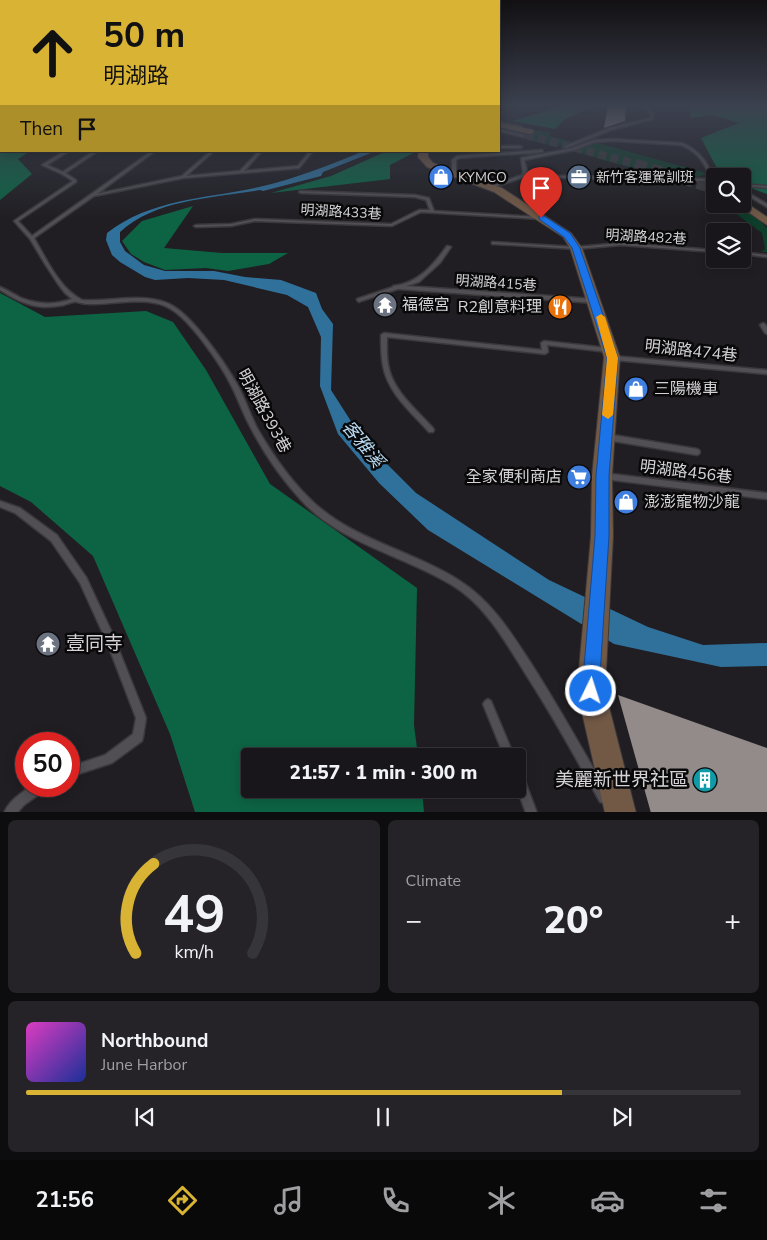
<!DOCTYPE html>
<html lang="en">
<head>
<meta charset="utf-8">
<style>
  body { margin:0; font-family:"Nunito Sans","Noto Sans TC",sans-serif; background:#252327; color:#f1f3f6; height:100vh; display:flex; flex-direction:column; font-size:19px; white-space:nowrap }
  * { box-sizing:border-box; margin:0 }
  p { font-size:16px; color:#9f9fa2 }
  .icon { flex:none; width:28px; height:28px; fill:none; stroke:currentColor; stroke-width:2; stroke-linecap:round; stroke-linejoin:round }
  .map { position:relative; height:812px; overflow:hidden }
  .drawer { display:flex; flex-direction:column; gap:8px; padding:8px; background:#0d0c0e; flex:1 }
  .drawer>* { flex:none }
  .hud { position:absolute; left:0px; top:0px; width:500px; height:152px; box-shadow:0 2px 12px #0003,0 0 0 1px #363539; background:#d9b334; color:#111; overflow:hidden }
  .buttons { position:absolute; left:706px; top:168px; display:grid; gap:10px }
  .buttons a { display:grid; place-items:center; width:45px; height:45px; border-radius:5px; background:#18161a; box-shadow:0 2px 12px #0003,0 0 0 1px #363539; font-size:25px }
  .speed { position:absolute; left:15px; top:732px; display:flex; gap:10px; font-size:25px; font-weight:700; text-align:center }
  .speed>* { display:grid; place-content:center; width:65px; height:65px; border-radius:50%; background:#18161a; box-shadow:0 2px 12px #0003,0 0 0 1px #363539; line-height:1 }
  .speed .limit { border:8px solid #d22; background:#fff; color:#111 }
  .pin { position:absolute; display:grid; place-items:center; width:42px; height:42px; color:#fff; margin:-51px -21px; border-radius:50% 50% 50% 0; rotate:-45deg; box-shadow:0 0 5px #0007 }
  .pin .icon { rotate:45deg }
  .me { position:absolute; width:55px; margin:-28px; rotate:4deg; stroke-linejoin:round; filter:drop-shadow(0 0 4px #0008) }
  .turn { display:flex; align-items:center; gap:18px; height:105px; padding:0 20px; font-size:22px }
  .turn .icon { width:65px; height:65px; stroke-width:2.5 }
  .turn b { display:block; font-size:35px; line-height:42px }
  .then { display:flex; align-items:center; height:48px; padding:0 20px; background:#0003; gap:10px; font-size:19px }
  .big { font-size:38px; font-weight:800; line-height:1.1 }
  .drawer .widget { flex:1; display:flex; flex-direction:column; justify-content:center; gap:8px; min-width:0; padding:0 18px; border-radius:8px; background:#252327 }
  .drawer .dial { align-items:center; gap:0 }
  .dial svg { height:130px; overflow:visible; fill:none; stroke:#363539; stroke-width:7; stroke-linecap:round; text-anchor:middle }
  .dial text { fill:#f1f3f6; stroke:none }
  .song { display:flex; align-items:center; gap:15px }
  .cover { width:60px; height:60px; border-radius:8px; background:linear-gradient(135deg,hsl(310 70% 55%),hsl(230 70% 35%)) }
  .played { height:5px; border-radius:2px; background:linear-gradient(90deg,#d9b334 75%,#363539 75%) }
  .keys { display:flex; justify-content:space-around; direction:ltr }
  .heat { display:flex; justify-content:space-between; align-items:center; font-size:28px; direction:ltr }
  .drawer .tiles { flex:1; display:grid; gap:8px; grid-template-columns:1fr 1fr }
  .widget:last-child { grid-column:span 2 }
  .trip { position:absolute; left:241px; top:748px; width:285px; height:50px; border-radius:5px; background:#18161a; box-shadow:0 2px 12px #0003,0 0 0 1px #363539; font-weight:800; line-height:50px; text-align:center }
  .menu { display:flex; height:80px; justify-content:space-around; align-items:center; background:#0a090a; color:#9f9fa2 }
  .menu .icon { width:35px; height:35px }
  .menu .current { color:#d9b334 }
  .menu b { font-size:22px; color:#f1f3f6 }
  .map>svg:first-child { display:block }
</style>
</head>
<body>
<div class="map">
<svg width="767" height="813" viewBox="0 0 767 813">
  <rect width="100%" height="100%" fill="#201e22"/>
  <!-- green -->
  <path fill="#0e3f2b" d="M538,130L550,133V136L573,142L556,147L522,138Z
    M598,143L706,173C688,189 598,158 574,151L588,144Z
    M723,204C743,204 753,214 767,228V252H761L765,249L762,233Z"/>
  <!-- forest -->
  <path fill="#0d6444" d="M0,105L1,151H30L18,159L32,174L0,200Z
    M563,105H594L564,120L555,129L513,121Z
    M688,105H767V194L743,185L742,176H721L701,138L739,123L713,115L691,118Z
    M387,151H417L390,165V179L271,193L331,176Z
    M193,206L164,248L222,253H288L269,264L228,271L206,268L165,270L144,262L131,254L122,241L142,221Z
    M0,293L45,317L146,311L173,322L206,370L270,484L417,588L414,725L418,756H250V789H422L424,812H195L170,734L93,556L31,502L0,486Z"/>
  <!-- water -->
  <path fill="#30719c" d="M364,151H376L323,172L321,176L263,191L260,190C214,198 155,199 120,232V242L125,251L144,265L165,271H214L245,277L281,280L316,293L322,309L333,324L331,390L363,440L416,493L549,580L648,627L703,645L767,643V666L721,667L614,644L428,530L379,483L338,434L320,386L321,337L308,307L287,295L224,280L188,278L155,280L145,277L120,262L112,255L106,240L107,233C152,198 206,199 259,187C295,179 329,165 364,151Z"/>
  <!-- building -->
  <path fill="#928b8a" d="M608,105H626L625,121L604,128Z
    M618,695L767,748V813H651Z"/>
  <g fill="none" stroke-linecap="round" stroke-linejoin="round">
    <!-- secondary-tunnel-far1 -->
    <path stroke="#3b393d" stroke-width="8" stroke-dasharray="8 4.5" stroke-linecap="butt" d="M526,135L640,165"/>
    <!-- secondary-tunnel -->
    <path stroke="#3b393d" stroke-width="11" stroke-dasharray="11 5" stroke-linecap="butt" d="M636,164L715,189"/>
    <defs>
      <path id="lane" d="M642,105H644L653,113V119L611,130L566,148L563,147L609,128L651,118V114Z
        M703,105H705L706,106L704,107Z
        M499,122L522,127V128L521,129L499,124Z
        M499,129L524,135L525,136L523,137L499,131Z
        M614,139L682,143C694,148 703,156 709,168C711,172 712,175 715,178V181L524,177L491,188L488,187L522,175L523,171L521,158L573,148L595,140ZM614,141L681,145C692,149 701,157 706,168C708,172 709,175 711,179L526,175L527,171L524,160L574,150L595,142Z
        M499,146H520L522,147L520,148H499Z
        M542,150L543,152L459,158L456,160V174L454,175L452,174V160L457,156Z
        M65,151H69L47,165L63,172L94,151H98L65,173L76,180V182L18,221L32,236L152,151H155L97,194L182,176L211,151H214L186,176L240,171L259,151H262L244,171L298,166L310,151H313L299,168L183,178L94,196L34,238C47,260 59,288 82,300C110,302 148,291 173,306C194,318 226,364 238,386C245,399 250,414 257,428C271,452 287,476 307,496C349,540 411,549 460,581C493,602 513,636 534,668C560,709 584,752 608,794L609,798L608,802L604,803L600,802C576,758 552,715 525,673C505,641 485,605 452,585C403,555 341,544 301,500C282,479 265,455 252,430C244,416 239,401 232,387C222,366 190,319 169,308C149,296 116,304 93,304C89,304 84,304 81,303C79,303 78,302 77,302C73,301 68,304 64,305C58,306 50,307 43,307C27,306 13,298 0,290V287C7,290 14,294 21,298C39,305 55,305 72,299L65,293L58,284L45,264L30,239L14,221L73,181L62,174L42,165Z
        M742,184L767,186V188L742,186Z
        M300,191L415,195L429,198L434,211L540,217L542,218L540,219L421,212L392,226L255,221L231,226L196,227L194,226L196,225L231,224L255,219L391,224L419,210H430L426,200L415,197L301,193L299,192Z
        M745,192H747L767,204V207L745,194Z
        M492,242L576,247L621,243L715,250V252L621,245L576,249L494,244H492Z
        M447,246L451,247L440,263L419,282L406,286L594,299L596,301L594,303L398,289L361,301L359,302L357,300V299L393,287V286C418,284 434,264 447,246Z
        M742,252L767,255V257L742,254Z
        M763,323L765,324L767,327V334L765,333L760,325Z
        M384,333L542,350L541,343L544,341L608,348L611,350L608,352L547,345L548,352L545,354L387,337C387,348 386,358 389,369C395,393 417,410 433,428L434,430L433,432H429C411,412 388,393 383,366C381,356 381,345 381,335Z
        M614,356L767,370V374L614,360L611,358Z
        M607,434L697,449L699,450L700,452L699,454L697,455L607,440L605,439L604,437L605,435Z
        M604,473L767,493V499L604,479L601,478L600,476L601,474Z
        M0,501L20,508L57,535L86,577L113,635L146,718L143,737L142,741L112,763L69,777V767L105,755L133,734L136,718L106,640L80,583L51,541L15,513L0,507Z
        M488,699L491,701L514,756H504L483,704L485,701Z
        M518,772L522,773L537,813H526L517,789Z
        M31,786H46L45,790L24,805L17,813H4C9,801 21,793 31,786Z"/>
      <path id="secondary" d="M499,123L533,130L534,132L530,134L499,127Z
        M419,151H428V157L433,163L502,188L571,233L582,248L620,357L612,476L613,536L605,691L636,813H605L577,691L591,536L592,476L604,357L570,248L563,237L494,192L427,167L418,157Z
        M742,200L767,217V225L738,205L737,204H742Z"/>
    </defs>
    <!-- lane casing -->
    <use href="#lane" stroke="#3a383b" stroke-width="3"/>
    <!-- secondary casing -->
    <use href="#secondary" stroke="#3a383b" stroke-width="2"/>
    <!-- lane -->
    <use href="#lane" fill="#514f54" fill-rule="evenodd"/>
    <!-- secondary -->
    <use href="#secondary" fill="#725946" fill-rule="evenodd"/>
  </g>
  <!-- sky -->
  <linearGradient id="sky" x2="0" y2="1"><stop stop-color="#121013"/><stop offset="0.48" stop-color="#3c414f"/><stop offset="1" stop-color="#3c414f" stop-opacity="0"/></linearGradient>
  <rect width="767" height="219" fill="url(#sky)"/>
  <!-- route -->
  <path fill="#1a73e8" stroke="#114b97" d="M539,216H544L570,233L580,248L618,358L609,476V536L599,691L597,697L591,700L584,697L582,691L595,536L596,476L607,358L572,248L564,237L539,219Z"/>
  <!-- slow -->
  <path fill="#f59e0b" d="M601,314L605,317L618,358L613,415L608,419L602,415L607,358L596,317Z"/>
  <!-- icons -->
  <defs>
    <symbol id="shop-disc" viewBox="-11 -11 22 22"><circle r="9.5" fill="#3f7fe0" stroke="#09090a"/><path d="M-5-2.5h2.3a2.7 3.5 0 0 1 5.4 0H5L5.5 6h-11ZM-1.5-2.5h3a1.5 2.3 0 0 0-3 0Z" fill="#fff"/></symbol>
    <symbol id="office-disc" viewBox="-11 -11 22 22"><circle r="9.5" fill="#5c6f8a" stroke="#09090a"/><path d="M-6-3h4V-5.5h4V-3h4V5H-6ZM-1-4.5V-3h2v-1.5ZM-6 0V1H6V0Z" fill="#fff"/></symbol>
    <symbol id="temple-disc" viewBox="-11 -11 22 22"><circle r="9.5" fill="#6b7280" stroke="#09090a"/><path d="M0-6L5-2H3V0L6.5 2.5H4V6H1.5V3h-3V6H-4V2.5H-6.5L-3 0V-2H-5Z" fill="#fff"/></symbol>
    <symbol id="restaurant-disc" viewBox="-11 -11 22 22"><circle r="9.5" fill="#e8710a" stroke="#09090a"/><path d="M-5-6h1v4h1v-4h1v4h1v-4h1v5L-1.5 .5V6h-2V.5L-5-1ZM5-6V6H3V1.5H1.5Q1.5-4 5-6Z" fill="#fff"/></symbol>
    <symbol id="supermarket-disc" viewBox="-11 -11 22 22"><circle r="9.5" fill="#3f7fe0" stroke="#09090a"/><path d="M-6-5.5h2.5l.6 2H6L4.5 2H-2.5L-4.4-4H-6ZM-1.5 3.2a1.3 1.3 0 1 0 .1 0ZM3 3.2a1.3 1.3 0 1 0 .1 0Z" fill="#fff"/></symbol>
    <symbol id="building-disc" viewBox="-11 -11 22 22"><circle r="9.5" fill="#0f9aa8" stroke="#09090a"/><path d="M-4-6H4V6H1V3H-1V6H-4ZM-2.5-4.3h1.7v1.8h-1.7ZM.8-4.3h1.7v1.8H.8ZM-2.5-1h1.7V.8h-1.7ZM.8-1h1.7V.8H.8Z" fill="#fff"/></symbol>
  </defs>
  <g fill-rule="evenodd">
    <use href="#shop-disc" x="427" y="163" width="28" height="28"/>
    <use href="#office-disc" x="565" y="163" width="28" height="28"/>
    <use href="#temple-disc" x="371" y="291" width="28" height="28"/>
    <use href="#restaurant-disc" x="546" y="293" width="28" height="28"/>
    <use href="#shop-disc" x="622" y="375" width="28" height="28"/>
    <use href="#supermarket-disc" x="565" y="463" width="28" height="28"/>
    <use href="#shop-disc" x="612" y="488" width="28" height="28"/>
    <use href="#temple-disc" x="34" y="630" width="28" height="28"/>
    <use href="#building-disc" x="691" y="766" width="28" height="28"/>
  </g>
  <g text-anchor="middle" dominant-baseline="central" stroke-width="5" stroke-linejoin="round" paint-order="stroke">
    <!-- far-poi labels -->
    <g font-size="14" fill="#d4d2d5" stroke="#09090a" text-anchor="start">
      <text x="458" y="177">KYMCO</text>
      <text x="596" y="177">新竹客運駕訓班</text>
    </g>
    <!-- far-street labels -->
    <g font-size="14" fill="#d4d2d5" stroke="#09090a">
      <text transform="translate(341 212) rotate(3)">明湖路433巷</text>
      <text transform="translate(646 237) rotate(3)">明湖路482巷</text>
      <text transform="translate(496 283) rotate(4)">明湖路415巷</text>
    </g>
    <!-- poi labels -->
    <g font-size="16" fill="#d4d2d5" stroke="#09090a" text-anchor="start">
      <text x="402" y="305">福德宮</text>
      <text x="542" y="307" text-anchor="end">R2創意料理</text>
      <text x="654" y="389">三陽機車</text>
      <text x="562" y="477" text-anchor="end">全家便利商店</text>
      <text x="644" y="502">澎澎寵物沙龍</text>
    </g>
    <!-- street labels -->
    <g font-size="16" fill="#d4d2d5" stroke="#09090a">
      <text transform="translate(691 351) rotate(6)">明湖路474巷</text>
      <text transform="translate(264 411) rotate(61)">明湖路393巷</text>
      <text transform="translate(686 472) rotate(7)">明湖路456巷</text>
    </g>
    <!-- water labels -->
    <g font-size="18" font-style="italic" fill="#b6d8f1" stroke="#09090a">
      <text transform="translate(363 444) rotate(51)">客雅溪</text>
    </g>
    <!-- near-poi labels -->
    <g font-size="19" fill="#d4d2d5" stroke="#09090a" text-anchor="start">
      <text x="66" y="644">壹同寺</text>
      <text x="688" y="780" text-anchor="end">美麗新世界社區</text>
    </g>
  </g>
</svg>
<div class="buttons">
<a><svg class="icon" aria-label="search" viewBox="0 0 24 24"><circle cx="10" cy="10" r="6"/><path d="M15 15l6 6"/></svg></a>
<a><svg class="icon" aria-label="layers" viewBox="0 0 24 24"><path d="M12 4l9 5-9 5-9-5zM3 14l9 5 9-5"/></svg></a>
</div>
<div class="speed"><div class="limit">50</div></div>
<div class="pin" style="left:541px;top:218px;background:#d93025"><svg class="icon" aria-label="arrive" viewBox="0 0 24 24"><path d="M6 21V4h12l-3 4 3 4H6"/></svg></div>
<svg class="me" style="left:591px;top:691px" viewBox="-20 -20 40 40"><circle r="17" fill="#1a73e8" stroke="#fff" stroke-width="3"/><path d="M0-11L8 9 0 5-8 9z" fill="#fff"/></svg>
<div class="trip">21:57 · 1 min · 300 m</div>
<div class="hud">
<div class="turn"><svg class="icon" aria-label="ahead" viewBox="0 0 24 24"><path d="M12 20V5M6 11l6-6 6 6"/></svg><div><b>50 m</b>明湖路</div></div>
<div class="then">Then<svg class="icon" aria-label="arrive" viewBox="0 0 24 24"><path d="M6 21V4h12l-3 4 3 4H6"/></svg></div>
</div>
</div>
<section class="drawer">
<div class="tiles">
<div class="widget dial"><svg viewBox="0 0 100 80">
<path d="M14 69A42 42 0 1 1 86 69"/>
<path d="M14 69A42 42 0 0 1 25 14" stroke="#d9b334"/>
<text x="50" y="56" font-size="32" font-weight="700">49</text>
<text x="50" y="72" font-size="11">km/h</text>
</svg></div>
<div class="widget"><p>Climate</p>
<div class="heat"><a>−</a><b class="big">20°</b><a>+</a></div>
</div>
<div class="widget">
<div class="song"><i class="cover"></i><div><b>Northbound</b><p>June Harbor</p></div></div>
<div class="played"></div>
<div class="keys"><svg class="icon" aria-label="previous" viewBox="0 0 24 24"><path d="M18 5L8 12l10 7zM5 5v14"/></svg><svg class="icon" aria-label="pause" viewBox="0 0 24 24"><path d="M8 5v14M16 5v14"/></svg><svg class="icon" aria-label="next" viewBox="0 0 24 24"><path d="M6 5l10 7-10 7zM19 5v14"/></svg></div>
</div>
</div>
</section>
<nav class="menu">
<b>21:56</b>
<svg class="icon current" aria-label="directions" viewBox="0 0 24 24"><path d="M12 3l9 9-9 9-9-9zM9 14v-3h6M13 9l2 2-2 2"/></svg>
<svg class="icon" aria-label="music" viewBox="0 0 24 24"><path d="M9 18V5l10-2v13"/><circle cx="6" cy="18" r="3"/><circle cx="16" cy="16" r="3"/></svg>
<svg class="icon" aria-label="phone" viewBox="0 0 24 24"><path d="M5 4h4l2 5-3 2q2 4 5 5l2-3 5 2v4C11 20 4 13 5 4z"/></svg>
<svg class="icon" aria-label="climate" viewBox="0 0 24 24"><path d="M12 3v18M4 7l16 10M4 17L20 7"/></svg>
<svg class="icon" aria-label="car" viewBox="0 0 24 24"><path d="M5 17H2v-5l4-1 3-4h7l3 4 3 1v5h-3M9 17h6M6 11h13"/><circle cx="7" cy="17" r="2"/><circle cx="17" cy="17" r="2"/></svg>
<svg class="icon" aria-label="filters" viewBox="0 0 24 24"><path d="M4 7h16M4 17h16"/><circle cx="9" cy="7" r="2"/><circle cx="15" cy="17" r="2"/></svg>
</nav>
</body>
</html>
